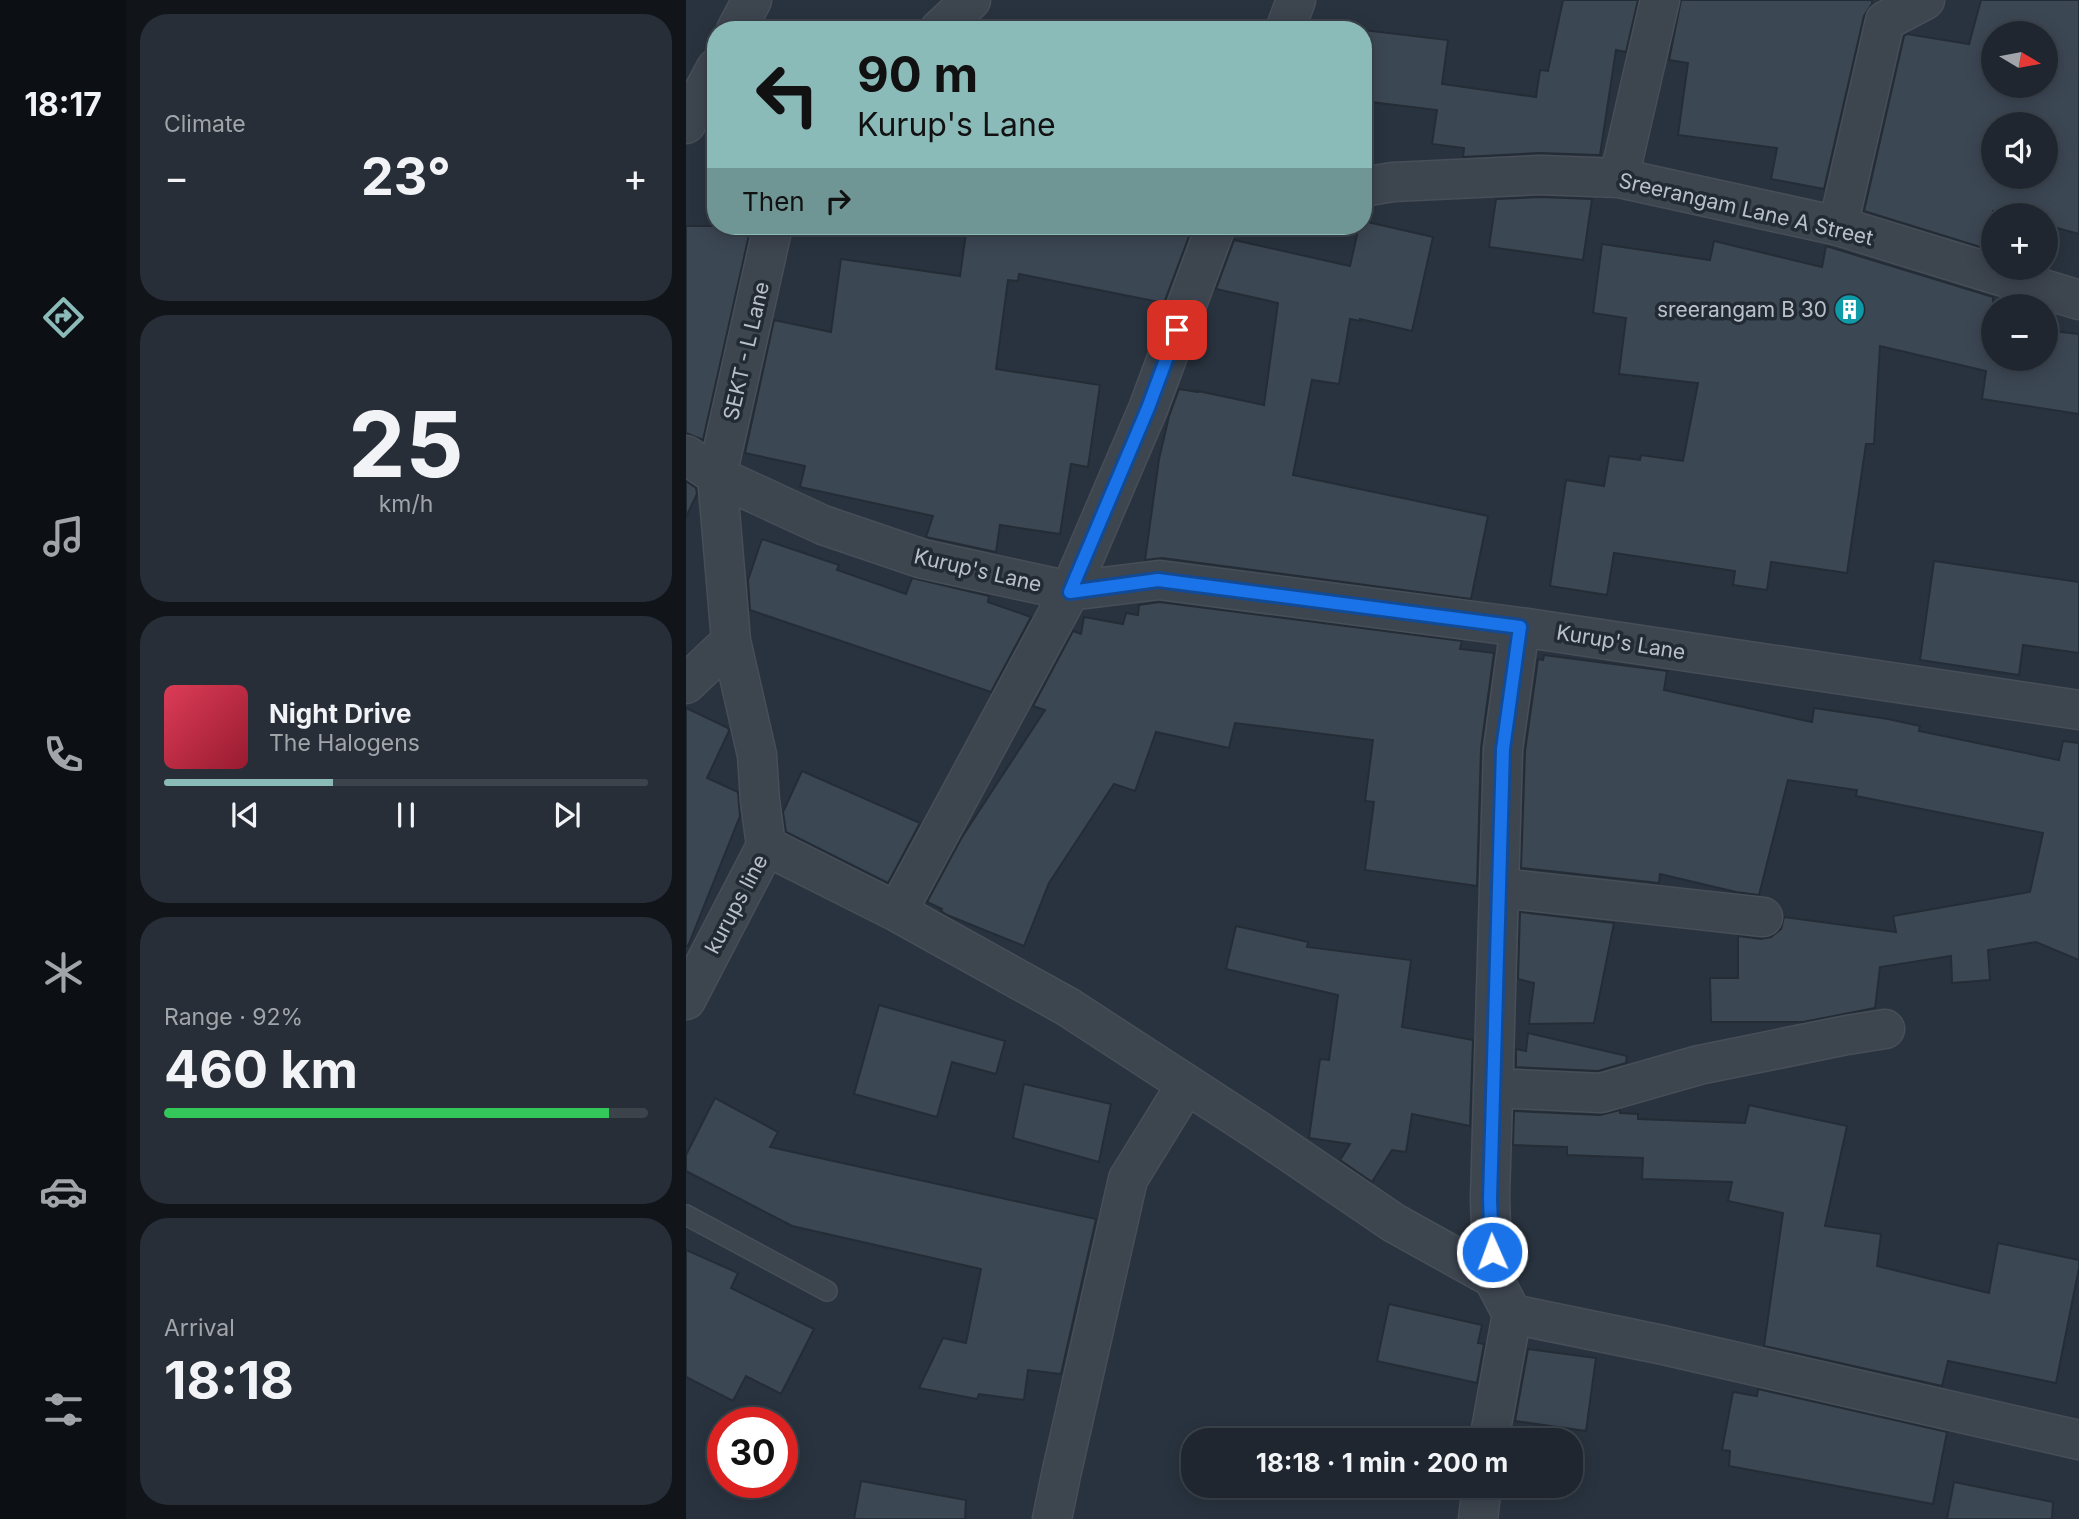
<!DOCTYPE html>
<html lang="en">
<head>
<meta charset="utf-8">
<style>
  body { margin:0; font-family:Inter,sans-serif; background:#272e37; color:#f1f3f6; height:100vh; display:flex; flex-direction:column; font-size:26px; white-space:nowrap }
  * { box-sizing:border-box; margin:0 }
  p { font-size:23px; color:#a1a5aa }
  .icon { flex:none; width:38px; height:38px; fill:none; stroke:currentColor; stroke-width:2; stroke-linecap:round; stroke-linejoin:round }
  .map { position:relative; flex:1; overflow:hidden }
  .sheet { display:flex; flex-direction:column; gap:14px; padding:14px; background:#11151a; width:560px }
  .sheet>* { flex:none }
  .banner { position:absolute; left:21px; top:21px; width:665px; height:214px; border-radius:28px; box-shadow:0 4px 18px #0003,0 0 0 2px #3c434b; background:#8bbbb9; color:#111; overflow:hidden }
  .needle { width:46px; rotate:100deg }
  .buttons { position:absolute; left:1295px; top:21px; display:grid; gap:14px }
  .buttons a { display:grid; place-items:center; width:77px; height:77px; border-radius:50%; background:#1f262f; box-shadow:0 4px 18px #0003,0 0 0 2px #3c434b; font-size:35px }
  .speed { position:absolute; left:21px; top:1407px; display:flex; gap:14px; font-size:35px; font-weight:700; text-align:center }
  .speed>* { display:grid; place-content:center; width:91px; height:91px; border-radius:50%; background:#1f262f; box-shadow:0 4px 18px #0003,0 0 0 2px #3c434b; line-height:1 }
  .speed .limit { border:10px solid #d22; background:#fff; color:#111 }
  .pin { position:absolute; display:grid; place-items:center; width:60px; height:60px; color:#fff; margin:-30px; border-radius:14px; box-shadow:0 4px 10px #0006 }
  .me { position:absolute; width:77px; margin:-38px; rotate:358deg; stroke-linejoin:round; filter:drop-shadow(0 0 5px #0008) }
  .turn { display:flex; align-items:center; gap:24px; height:147px; padding:0 35px; font-size:32px }
  .turn .icon { width:91px; height:91px; stroke-width:2.5 }
  .turn b { display:block; font-size:49px; line-height:60px }
  .then { display:flex; align-items:center; height:66px; padding:0 35px; background:#0003; gap:14px; font-size:26px }
  .big { font-size:52px; font-weight:700; line-height:1.1 }
  .sheet .tile { flex:1; display:flex; flex-direction:column; justify-content:center; gap:10px; min-width:0; padding:0 24px; border-radius:28px; background:#272e37 }
  .sheet .dial { align-items:center; gap:0 }
  .dial b { font-size:91px; line-height:1 }
  .song { display:flex; align-items:center; gap:21px }
  .cover { width:84px; height:84px; border-radius:10px; background:linear-gradient(135deg,hsl(350 70% 55%),hsl(350 70% 35%)) }
  .played { height:7px; border-radius:4px; background:linear-gradient(90deg,#8bbbb9 35%,#3c434b 35%) }
  .keys { display:flex; justify-content:space-around; direction:ltr }
  .heat { display:flex; justify-content:space-between; align-items:center; font-size:38px; direction:ltr }
  .charge { height:10px; border-radius:5px; background:linear-gradient(90deg,#34c759 92%,#3c434b 0) }
  .trip { position:absolute; left:495px; top:1428px; width:402px; height:70px; border-radius:28px; background:#1f262f; box-shadow:0 4px 18px #0003,0 0 0 2px #3c434b; font-weight:700; line-height:70px; text-align:center }
  main { display:flex; flex:1; min-height:0 }
  .tab-bar { display:flex; flex-direction:column; width:126px; justify-content:space-around; align-items:center; background:#0c0f13; color:#a1a5aa }
  .tab-bar .icon { width:49px; height:49px }
  .tab-bar .active { color:#8bbbb9 }
  .tab-bar b { font-size:32px; color:#f1f3f6 }
  .map>svg:first-child { display:block }
</style>
</head>
<body>
<main>
<nav class="tab-bar">
<b>18:17</b>
<svg class="icon active" aria-label="directions" viewBox="0 0 24 24"><path d="M12 3l9 9-9 9-9-9zM9 14v-3h6M13 9l2 2-2 2"/></svg>
<svg class="icon" aria-label="music" viewBox="0 0 24 24"><path d="M9 18V5l10-2v13"/><circle cx="6" cy="18" r="3"/><circle cx="16" cy="16" r="3"/></svg>
<svg class="icon" aria-label="phone" viewBox="0 0 24 24"><path d="M5 4h4l2 5-3 2q2 4 5 5l2-3 5 2v4C11 20 4 13 5 4z"/></svg>
<svg class="icon" aria-label="climate" viewBox="0 0 24 24"><path d="M12 3v18M4 7l16 10M4 17L20 7"/></svg>
<svg class="icon" aria-label="car" viewBox="0 0 24 24"><path d="M5 17H2v-5l4-1 3-4h7l3 4 3 1v5h-3M9 17h6M6 11h13"/><circle cx="7" cy="17" r="2"/><circle cx="17" cy="17" r="2"/></svg>
<svg class="icon" aria-label="filters" viewBox="0 0 24 24"><path d="M4 7h16M4 17h16"/><circle cx="9" cy="7" r="2"/><circle cx="15" cy="17" r="2"/></svg>
</nav>
<section class="sheet">
<div class="tile"><p>Climate</p>
<div class="heat"><a>−</a><b class="big">23°</b><a>+</a></div>
</div>
<div class="tile dial"><b>25</b><p>km/h</p></div>
<div class="tile">
<div class="song"><i class="cover"></i><div><b>Night Drive</b><p>The Halogens</p></div></div>
<div class="played"></div>
<div class="keys"><svg class="icon" aria-label="previous" viewBox="0 0 24 24"><path d="M18 5L8 12l10 7zM5 5v14"/></svg><svg class="icon" aria-label="pause" viewBox="0 0 24 24"><path d="M8 5v14M16 5v14"/></svg><svg class="icon" aria-label="next" viewBox="0 0 24 24"><path d="M6 5l10 7-10 7zM19 5v14"/></svg></div>
</div>
<div class="tile"><p>Range · 92%</p><b class="big">460 km</b><div class="charge"></div></div>
<div class="tile"><p>Arrival</p><b class="big">18:18</b></div>
</section>
<div class="map">
<svg width="1393" height="1519" viewBox="0 0 1393 1519">
  <rect width="100%" height="100%" fill="#29333f"/>
  <!-- building -->
  <path fill="#3c4754" stroke="#242c36" stroke-width="2" fill-rule="evenodd" d="M877,0H952L940,52L930,50L914,155L853,153L777,157L778,148L746,144L751,110L677,101V30L762,40L756,84L850,97L854,70L862,71Z
    M995,0H1186V4L1178,16L1138,189L1085,179L1091,148L992,135L1002,63L983,60Z
    M1295,0H1393V234L1360,225V215H1324L1307,211V251L1178,211L1218,36L1221,34L1283,44ZM1307,33H1360V86H1307ZM1307,124H1360V177H1307Z
    M854,197L906,199L897,260L803,247L810,199Z
    M677,221L747,237L726,331L674,319V321L664,319L653,384L626,380L607,475L802,516L785,599L476,558L459,560L473,459L483,416L493,389L512,392V391L578,405L592,303L530,289L548,240L664,266L673,226H677Z
    M0,226H65L17,440L0,433Z
    M281,226H483L505,231L478,303L333,274L332,281L322,280L310,369L414,385L402,467L385,464L374,534L314,525L310,552L240,537L247,516L114,487L119,466L59,453L88,320L145,332L155,259L274,276Z
    M1028,241L1136,267L1140,246L1307,297V359H1360V325L1367,326L1366,331L1393,334V414L1296,399L1300,371L1194,346L1188,444H1180L1161,573L1085,562L1081,590L1047,585L1049,571L928,553L921,595L864,586L880,480L918,486L923,456L954,460L955,455L997,461L1012,383L933,374L940,318L907,313L916,244L1024,260Z
    M0,481L10,488L11,494L0,517Z
    M76,539L153,565L151,570L220,594L226,578L303,596L302,602L345,617L305,692L64,610L62,580Z
    M1248,561L1393,582V653L1337,645L1333,675L1234,660Z
    M473,602L776,641L774,649L808,653L795,748L791,886L679,870L688,802L679,801L687,740L549,723L543,748L470,732L449,791L428,784L363,883L338,946L261,915L255,911L256,909L241,902L276,837L359,710L347,706L387,631L395,634L398,617L437,624L440,613L452,615L453,605Z
    M858,655L981,671L978,690L1126,722L1128,708L1202,719L1234,726L1233,731L1373,760L1377,741L1393,743V960L1350,942L1302,950L1304,980L1266,983L1265,956L1194,967L1189,1008L1117,1022H1025L1024,978H1052V936L1075,939L1085,937L1095,929L1098,917L1210,932L1207,916L1344,892L1357,833L1170,796L1171,790L1102,780L1073,895L1050,892L974,874L973,883L835,868L839,751L852,659L857,660Z
    M0,708L42,728L43,731L21,778L52,792L54,816L2,946H0Z
    M116,771L234,823L202,883L100,832L97,812Z
    M834,912L928,923L908,1023L843,1024L848,983L832,979Z
    M550,926L622,942L621,947L725,960L716,1027L787,1040L784,1126L726,1114L720,1152L706,1150L686,1182L654,1160L664,1144L623,1138L634,1059L643,1060L652,995L540,969Z
    M193,1005L319,1041L310,1074L266,1062L251,1117L168,1094Z
    M842,1033L941,1056L940,1063L912,1071L830,1067V1049L840,1051Z
    M338,1084L425,1104L413,1162L327,1138Z
    M29,1098L92,1132L84,1147L410,1219L375,1374L342,1370L338,1400L293,1394L291,1399L233,1388L257,1338L280,1343L295,1269L106,1226L0,1171V1155Z
    M1063,1105L1161,1126L1139,1226L1195,1234L1191,1266L1303,1293L1312,1243L1393,1260V1268L1370,1383L1262,1361L1256,1386L1078,1346L1097,1213L1042,1201L1046,1182L956,1179L957,1158L881,1155V1147L827,1145L828,1111L914,1115L934,1110V1113L952,1114V1119L1059,1123Z
    M0,1250L52,1273L45,1288L128,1329L95,1394L60,1376L47,1401L0,1377Z
    M703,1304L796,1325L792,1343L798,1344L791,1383L691,1361Z
    M842,1349L910,1358L900,1431L829,1421Z
    M1072,1389L1261,1432L1247,1504L1043,1466L1044,1451L1036,1450L1047,1392L1071,1396Z
    M175,1481L280,1500L279,1519H168Z
    M1268,1482L1367,1502L1366,1519H1261Z"/>
  <g fill="none" stroke-linecap="round" stroke-linejoin="round">
    <defs>
      <path id="service" d="M0,1215L141,1291"/>
      <path id="minor" d="M50,30L66,0
        M253,30L285,0
        M599,30L610,0
        M0,124L30,68
        M933,178L974,0
        M677,187L707,182L854,175L933,178L1152,226L1393,300
        M87,226L31,476L45,641L71,755L74,801L80,846L211,912L384,591L462,409L530,226
        M1152,226L1199,21L1239,0
        M0,455L31,476L137,525L237,559L384,591L473,580L834,627L1393,710
        M0,684L45,641
        M814,888L1077,917
        M211,912L382,1007L574,1132L708,1223L807,1278L826,1314L977,1345L1393,1440
        M0,1000L80,846
        M807,1088L915,1093L1013,1065L1161,1035L1199,1029
        M807,1278L804,1199L817,749L834,627
        M803,1440L826,1314
        M366,1519L375,1475L442,1179L500,1085
        M792,1519L796,1486"/>
    </defs>
    <!-- service casing -->
    <use href="#service" stroke="#474e58" stroke-width="22"/>
    <!-- minor casing -->
    <use href="#minor" stroke="#474e58" stroke-width="41"/>
    <!-- service -->
    <use href="#service" stroke="#3d454f" stroke-width="19"/>
    <!-- minor -->
    <use href="#minor" stroke="#3d454f" stroke-width="38"/>
  </g>
  <g fill="none" stroke-linecap="round" stroke-linejoin="round">
    <defs>
      <path id="route" d="M491,330L462,408L384,592L472,580L834,627L817,749L804,1199L806,1252"/>
    </defs>
    <!-- route casing -->
    <use href="#route" stroke="#114b97" stroke-width="18"/>
    <!-- route -->
    <use href="#route" stroke="#1a73e8" stroke-width="12"/>
  </g>
  <!-- icons -->
  <defs>
    <symbol id="building-disc" viewBox="-11 -11 22 22"><circle r="9.5" fill="#0f9aa8" stroke="#222a34"/><path d="M-4-6H4V6H1V3H-1V6H-4ZM-2.5-4.3h1.7v1.8h-1.7ZM.8-4.3h1.7v1.8H.8ZM-2.5-1h1.7V.8h-1.7ZM.8-1h1.7V.8H.8Z" fill="#fff"/></symbol>
  </defs>
  <g fill-rule="evenodd">
    <use href="#building-disc" x="1146" y="292" width="35" height="35"/>
  </g>
  <g text-anchor="middle" dominant-baseline="central" stroke-width="7" stroke-linejoin="round" paint-order="stroke">
    <!-- street labels -->
    <g font-size="21" fill="#bac0c9" stroke="#222a34">
      <text transform="translate(1060 209) rotate(13)">Sreerangam Lane A Street</text>
      <text transform="translate(60 351) rotate(-77)">SEKT - L Lane</text>
      <text transform="translate(292 570) rotate(13)">Kurup's Lane</text>
      <text transform="translate(935 642) rotate(9)">Kurup's Lane</text>
      <text transform="translate(50 904) rotate(-62)">kurups line</text>
    </g>
    <!-- poi labels -->
    <g font-size="21" fill="#bac0c9" stroke="#222a34" text-anchor="end">
      <text x="1141" y="309">sreerangam B 30</text>
    </g>
  </g>
</svg>
<div class="buttons">
<a><svg class="needle" viewBox="-14 -14 28 28"><path d="M0-13l5 13h-10z" fill="#e53935"/><path d="M0 13l5-13h-10z" fill="#a1a5aa"/></svg></a>
<a><svg class="icon" aria-label="sound" viewBox="0 0 24 24"><path d="M4 9h4l5-4v14l-5-4H4zM17 9q2 3 0 6"/></svg></a>
<a>+</a>
<a>−</a>
</div>
<div class="speed"><div class="limit">30</div></div>
<div class="pin" style="left:491px;top:330px;background:#d93025"><svg class="icon" aria-label="arrive" viewBox="0 0 24 24"><path d="M6 21V4h12l-3 4 3 4H6"/></svg></div>
<svg class="me" style="left:806px;top:1252px" viewBox="-20 -20 40 40"><circle r="17" fill="#1a73e8" stroke="#fff" stroke-width="3"/><path d="M0-11L8 9 0 5-8 9z" fill="#fff"/></svg>
<div class="trip">18:18 · 1 min · 200 m</div>
<div class="banner">
<div class="turn"><svg class="icon" aria-label="left" viewBox="0 0 24 24"><path d="M17 20v-9H6M10 6l-5 5 5 5"/></svg><div><b>90 m</b>Kurup's Lane</div></div>
<div class="then">Then<svg class="icon" aria-label="right" viewBox="0 0 24 24"><path d="M7 20v-9h11M14 6l5 5-5 5"/></svg></div>
</div>
</div>
</main>
</body>
</html>
